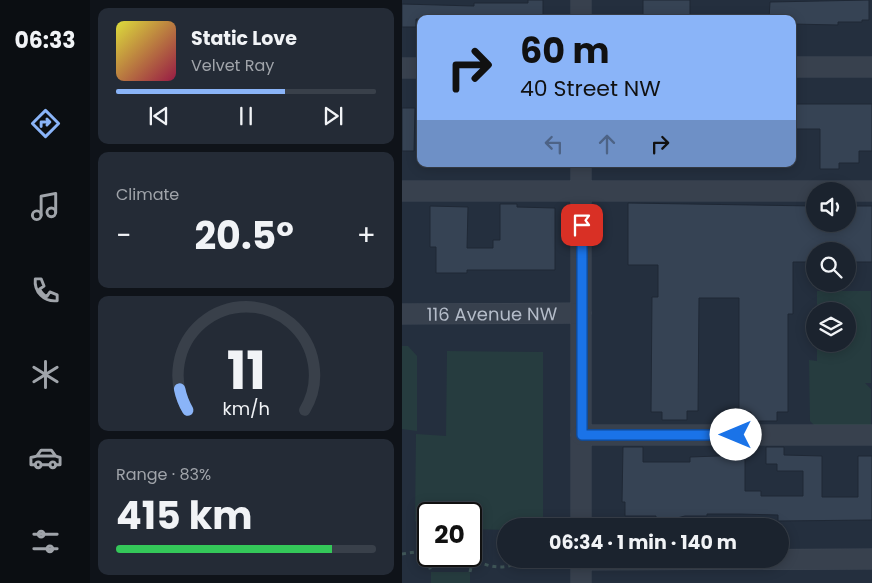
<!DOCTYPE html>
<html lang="en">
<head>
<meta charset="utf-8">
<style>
  body { margin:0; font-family:Poppins,sans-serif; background:#242b36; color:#f1f3f6; height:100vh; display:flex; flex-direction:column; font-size:19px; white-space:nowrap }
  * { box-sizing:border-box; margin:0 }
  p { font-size:16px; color:#a0a4aa }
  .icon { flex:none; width:28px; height:28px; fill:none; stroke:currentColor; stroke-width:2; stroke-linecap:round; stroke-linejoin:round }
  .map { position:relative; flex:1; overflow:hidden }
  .details { display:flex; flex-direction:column; gap:8px; padding:8px; background:#0f1319; width:312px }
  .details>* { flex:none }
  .banner { position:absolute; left:15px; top:15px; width:379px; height:152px; border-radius:10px; box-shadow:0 2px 12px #0003,0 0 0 1px #39404a; background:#8ab4f8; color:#111; overflow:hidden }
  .fabs { position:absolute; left:404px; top:182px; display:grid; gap:10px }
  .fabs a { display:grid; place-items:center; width:50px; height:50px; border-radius:50%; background:#1b232e; box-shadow:0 2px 12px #0003,0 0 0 1px #39404a; font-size:25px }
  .speed { position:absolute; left:15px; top:502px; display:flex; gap:10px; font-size:25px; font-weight:700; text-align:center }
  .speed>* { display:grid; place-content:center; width:65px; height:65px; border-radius:50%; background:#1b232e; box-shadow:0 2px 12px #0003,0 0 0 1px #39404a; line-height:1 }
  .speed .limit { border:2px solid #111; border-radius:8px; background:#fff; color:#111 }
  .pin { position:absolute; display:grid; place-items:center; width:42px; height:42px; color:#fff; margin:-21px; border-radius:10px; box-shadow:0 2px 8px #0006 }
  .me { position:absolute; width:55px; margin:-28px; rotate:270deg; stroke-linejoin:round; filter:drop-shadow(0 0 4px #0008) }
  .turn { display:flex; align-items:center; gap:18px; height:105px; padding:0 20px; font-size:22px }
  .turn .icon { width:65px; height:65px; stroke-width:2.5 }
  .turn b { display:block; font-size:35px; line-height:42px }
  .lanes { display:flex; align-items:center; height:48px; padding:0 20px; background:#0003; justify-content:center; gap:25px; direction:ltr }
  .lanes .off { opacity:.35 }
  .big { font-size:38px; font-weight:700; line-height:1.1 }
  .details .widget { flex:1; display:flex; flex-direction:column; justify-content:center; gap:8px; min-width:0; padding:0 18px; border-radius:10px; background:#242b36 }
  .details .dial { align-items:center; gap:0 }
  .dial svg { height:130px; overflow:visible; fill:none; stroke:#39404a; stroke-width:7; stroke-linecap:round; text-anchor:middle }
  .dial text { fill:#f1f3f6; stroke:none }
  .song { display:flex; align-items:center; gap:15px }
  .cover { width:60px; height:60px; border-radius:8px; background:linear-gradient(135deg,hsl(60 70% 55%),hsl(340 70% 35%)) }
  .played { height:5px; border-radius:2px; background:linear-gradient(90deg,#8ab4f8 65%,#39404a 65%) }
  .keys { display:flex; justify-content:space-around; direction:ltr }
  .heat { display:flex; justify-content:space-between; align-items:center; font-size:28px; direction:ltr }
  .charge { height:8px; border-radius:4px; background:linear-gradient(90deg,#34c759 83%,#39404a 0) }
  .trip { position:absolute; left:95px; top:518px; width:292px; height:50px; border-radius:25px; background:#1b232e; box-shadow:0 2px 12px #0003,0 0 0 1px #39404a; font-weight:700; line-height:50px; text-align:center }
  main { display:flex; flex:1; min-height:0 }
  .dock { display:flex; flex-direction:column; width:90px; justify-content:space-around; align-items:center; background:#0b0e12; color:#a0a4aa }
  .dock .icon { width:35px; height:35px }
  .dock .on { color:#8ab4f8 }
  .dock b { font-size:22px; color:#f1f3f6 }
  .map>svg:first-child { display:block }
</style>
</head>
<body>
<main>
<nav class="dock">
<b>06:33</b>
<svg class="icon on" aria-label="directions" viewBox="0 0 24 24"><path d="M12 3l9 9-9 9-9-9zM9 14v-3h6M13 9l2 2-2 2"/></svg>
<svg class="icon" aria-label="music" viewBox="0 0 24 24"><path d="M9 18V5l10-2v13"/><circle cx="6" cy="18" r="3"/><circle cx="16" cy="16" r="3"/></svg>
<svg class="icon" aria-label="phone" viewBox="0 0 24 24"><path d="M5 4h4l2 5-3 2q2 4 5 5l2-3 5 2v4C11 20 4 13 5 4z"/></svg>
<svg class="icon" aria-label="climate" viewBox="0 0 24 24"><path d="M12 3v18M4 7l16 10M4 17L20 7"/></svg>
<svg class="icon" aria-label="car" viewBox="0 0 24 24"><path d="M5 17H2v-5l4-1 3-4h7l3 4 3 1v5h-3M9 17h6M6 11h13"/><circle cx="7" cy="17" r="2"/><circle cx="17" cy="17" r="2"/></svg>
<svg class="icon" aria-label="filters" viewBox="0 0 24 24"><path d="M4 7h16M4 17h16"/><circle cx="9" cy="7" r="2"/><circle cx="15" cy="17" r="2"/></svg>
</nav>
<section class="details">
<div class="widget">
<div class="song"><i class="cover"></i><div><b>Static Love</b><p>Velvet Ray</p></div></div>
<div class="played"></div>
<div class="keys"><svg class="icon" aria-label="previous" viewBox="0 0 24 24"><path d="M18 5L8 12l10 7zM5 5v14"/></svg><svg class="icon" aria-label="pause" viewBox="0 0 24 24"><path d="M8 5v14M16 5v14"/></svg><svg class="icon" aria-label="next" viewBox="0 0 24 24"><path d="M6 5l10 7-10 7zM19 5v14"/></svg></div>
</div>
<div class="widget"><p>Climate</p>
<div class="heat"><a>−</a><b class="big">20.5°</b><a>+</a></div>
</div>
<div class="widget dial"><svg viewBox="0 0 100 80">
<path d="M14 69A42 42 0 1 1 86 69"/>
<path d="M14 69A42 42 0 0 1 9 56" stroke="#8ab4f8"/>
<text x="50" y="56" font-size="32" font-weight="700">11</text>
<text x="50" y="72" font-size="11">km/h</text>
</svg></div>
<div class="widget"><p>Range · 83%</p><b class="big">415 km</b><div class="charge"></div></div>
</section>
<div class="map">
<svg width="470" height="583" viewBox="0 0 470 583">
  <rect width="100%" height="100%" fill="#242f3e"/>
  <!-- green -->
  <path fill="#263c3f" d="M415,291H469V383H463L469,389V432H419L408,421L407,360L415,361V344H445V311H415Z
    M0,346H6L15,356V431L0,429Z
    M45,351L141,352V526H104V530L69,529V514H26V529H21L13,521L14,434L44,436Z
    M29,572H68V583H29Z"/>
  <!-- building -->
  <path fill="#364354" stroke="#1f2835" d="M126,0H141V19H14V27H0V4L72,6V3H126Z
    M241,0H288V19H241Z
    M467,0V20H460V22H436V25L390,24V19H367L368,2Z
    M390,104H470V151H457V163H437V169H418V129H390Z
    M0,108H13L12,151H0Z
    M226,203L412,206V224H445V206H470V262H445V251H412V262H391V314H386V412H375V421H349V412H337V298H297L296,411H285V420H260V412H249L250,297H256V265H226Z
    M98,204H115V207L153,208V270H65V273H34V247H28V206L66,207L65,248H91V240H98Z
    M221,447H241V462H288V457L343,455V491H359V496H401V471H375V464H364V447H382V455L420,456V497H456V456H470V520L376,521V515L337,514H305V516H283L271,519H254V516H223V502H220Z"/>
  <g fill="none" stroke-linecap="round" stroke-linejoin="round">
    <defs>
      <g id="minor">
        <path d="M179,0V19"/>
        <path d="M390,67H470"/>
        <path d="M0,68H19"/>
        <path d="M179,164V526"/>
        <path d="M0,191H470"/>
        <path id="s1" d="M0,314L179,313"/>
        <path d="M179,435H470"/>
        <path d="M179,559V583"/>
        <path d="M179,560L470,559"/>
      </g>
    </defs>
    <!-- minor casing -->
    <use href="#minor" stroke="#414a57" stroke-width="21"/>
    <!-- path -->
    <path stroke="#3f5557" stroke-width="3" stroke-dasharray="4 4" stroke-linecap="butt" d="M23,550L29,572
      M0,554L26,550
      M69,556C85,570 107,570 123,559
      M68,572L71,559"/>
    <!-- minor -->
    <use href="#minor" stroke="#38414e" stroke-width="20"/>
  </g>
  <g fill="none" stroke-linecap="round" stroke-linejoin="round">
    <defs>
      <path id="route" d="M180,225V435H334"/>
    </defs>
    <!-- route casing -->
    <use href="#route" stroke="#114b97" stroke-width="12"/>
    <!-- route -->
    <use href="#route" stroke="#1a73e8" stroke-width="9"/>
  </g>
  <g text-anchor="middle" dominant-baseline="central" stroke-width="5" stroke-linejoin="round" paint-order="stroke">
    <!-- street labels -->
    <g font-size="18" fill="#b4bcc9" stroke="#1d2633">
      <text stroke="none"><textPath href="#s1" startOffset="90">116 Avenue NW</textPath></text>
    </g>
  </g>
</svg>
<div class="fabs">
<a><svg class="icon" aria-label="sound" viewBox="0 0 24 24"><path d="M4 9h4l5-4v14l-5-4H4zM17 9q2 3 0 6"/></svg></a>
<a><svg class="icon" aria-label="search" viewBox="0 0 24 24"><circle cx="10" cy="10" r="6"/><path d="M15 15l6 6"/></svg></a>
<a><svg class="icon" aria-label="layers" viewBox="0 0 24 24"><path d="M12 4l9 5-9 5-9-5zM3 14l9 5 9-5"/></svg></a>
</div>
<div class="speed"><div class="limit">20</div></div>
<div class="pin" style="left:180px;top:225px;background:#d93025"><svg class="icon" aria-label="arrive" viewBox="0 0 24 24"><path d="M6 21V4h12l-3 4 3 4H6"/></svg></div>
<svg class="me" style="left:334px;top:435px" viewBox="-20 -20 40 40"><circle r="19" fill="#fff"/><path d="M0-13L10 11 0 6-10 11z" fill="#1a73e8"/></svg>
<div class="trip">06:34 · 1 min · 140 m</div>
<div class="banner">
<div class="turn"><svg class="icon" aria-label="right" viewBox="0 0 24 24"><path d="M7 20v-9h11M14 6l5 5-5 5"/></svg><div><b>60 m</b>40 Street NW</div></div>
<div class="lanes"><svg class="icon off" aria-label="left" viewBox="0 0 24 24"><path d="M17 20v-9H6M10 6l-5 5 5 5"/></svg><svg class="icon off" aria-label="ahead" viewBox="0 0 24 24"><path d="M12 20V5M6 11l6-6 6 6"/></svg><svg class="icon" aria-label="right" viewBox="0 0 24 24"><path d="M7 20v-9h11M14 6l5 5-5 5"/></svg></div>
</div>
</div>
</main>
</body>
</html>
